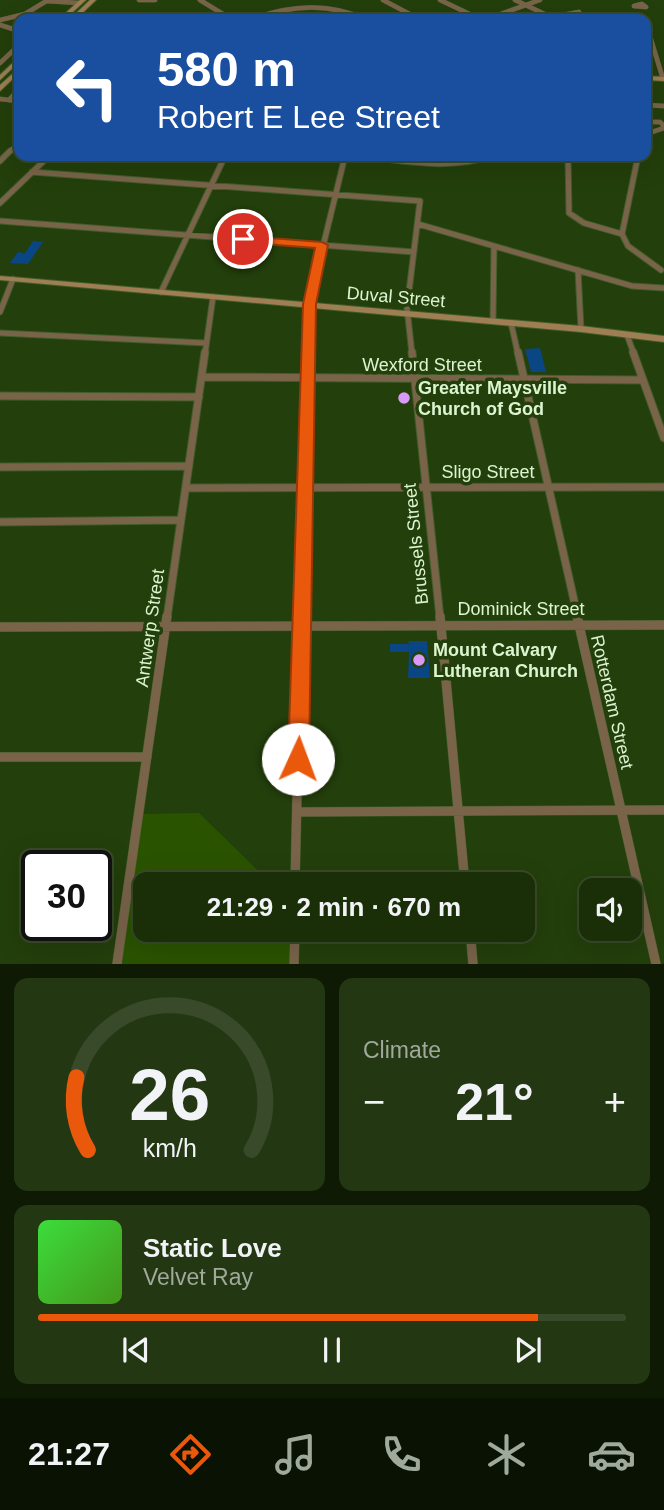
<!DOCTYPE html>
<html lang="en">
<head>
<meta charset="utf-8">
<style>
  body { margin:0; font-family:Helvetica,sans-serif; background:#233712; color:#f1f3f6; height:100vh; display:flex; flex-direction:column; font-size:26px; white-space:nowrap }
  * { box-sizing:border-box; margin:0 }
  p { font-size:23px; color:#9fa99c }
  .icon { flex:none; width:38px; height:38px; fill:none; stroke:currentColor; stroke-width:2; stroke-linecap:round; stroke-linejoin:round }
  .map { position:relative; height:964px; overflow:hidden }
  .details { display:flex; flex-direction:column; gap:14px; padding:14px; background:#0e1a04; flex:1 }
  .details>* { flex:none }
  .top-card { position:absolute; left:14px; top:14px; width:637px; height:147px; border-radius:14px; box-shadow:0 7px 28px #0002,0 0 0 2px #384a29; background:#1a4fa0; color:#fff; overflow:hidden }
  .fabs { position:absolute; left:579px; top:878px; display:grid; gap:14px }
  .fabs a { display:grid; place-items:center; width:63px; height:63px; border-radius:14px; background:#1a2f08; box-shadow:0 7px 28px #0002,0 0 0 2px #384a29; font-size:35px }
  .speed { position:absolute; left:21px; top:850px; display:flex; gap:14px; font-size:35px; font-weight:700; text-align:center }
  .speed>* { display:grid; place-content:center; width:91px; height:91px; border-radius:50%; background:#1a2f08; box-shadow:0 7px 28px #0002,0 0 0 2px #384a29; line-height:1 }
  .speed .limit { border:4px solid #111; border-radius:10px; background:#fff; color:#111 }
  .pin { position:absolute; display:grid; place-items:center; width:60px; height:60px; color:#fff; margin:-30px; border:4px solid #fff; border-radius:50%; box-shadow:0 2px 7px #0007 }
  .me { position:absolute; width:77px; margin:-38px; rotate:2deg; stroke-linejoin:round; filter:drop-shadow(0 0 5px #0008) }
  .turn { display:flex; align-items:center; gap:24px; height:147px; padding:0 28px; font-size:32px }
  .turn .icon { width:91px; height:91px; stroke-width:2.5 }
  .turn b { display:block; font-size:49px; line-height:60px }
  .big { font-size:52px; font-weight:700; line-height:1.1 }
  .details .tile { flex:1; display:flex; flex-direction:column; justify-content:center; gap:10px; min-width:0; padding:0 24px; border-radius:14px; background:#233712 }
  .details .dial { align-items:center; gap:0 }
  .dial svg { height:182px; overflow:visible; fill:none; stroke:#384a29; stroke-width:7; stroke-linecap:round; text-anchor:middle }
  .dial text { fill:#f1f3f6; stroke:none }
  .song { display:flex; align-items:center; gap:21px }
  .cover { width:84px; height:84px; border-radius:10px; background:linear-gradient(135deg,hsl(120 70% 55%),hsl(100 70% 35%)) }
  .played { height:7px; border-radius:4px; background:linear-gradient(90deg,#ea580c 85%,#384a29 85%) }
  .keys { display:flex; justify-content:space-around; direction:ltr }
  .heat { display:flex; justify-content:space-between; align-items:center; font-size:38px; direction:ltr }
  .details .tiles { flex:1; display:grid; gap:14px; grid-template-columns:1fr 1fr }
  .tile:last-child { grid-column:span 2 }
  .trip { position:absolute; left:133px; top:872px; width:402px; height:70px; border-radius:14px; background:#1a2f08; box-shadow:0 7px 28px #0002,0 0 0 2px #384a29; font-weight:700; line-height:70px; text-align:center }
  .tabs { display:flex; height:112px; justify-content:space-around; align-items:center; background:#0a1303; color:#9fa99c }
  .tabs .icon { width:49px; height:49px }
  .tabs .current { color:#ea580c }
  .tabs b { font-size:32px; color:#f1f3f6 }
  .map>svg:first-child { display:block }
</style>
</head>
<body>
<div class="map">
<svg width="664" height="964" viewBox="0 0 664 964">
  <rect width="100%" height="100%" fill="#233f0b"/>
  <!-- green -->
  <path fill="#2a5300" d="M199,813L272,884H145V929H295L294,964H117L139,814Z"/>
  <!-- building -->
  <path fill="#0a4683" d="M33,241L43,242L28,264L10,263L18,252L25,253Z
    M540,348L546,372H531L525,349Z
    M408,641H427L430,678H408L409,652H390V644H409Z"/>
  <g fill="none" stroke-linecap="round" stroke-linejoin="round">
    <defs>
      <path id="street-far3" d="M139,0H155
        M200,0L231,19
        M383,0L419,19
        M440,0L480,19
        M515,0L555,19
        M47,1L79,3
        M642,4L646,7L634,6Z
        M552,17L579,12
        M201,19L218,14
        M252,19C290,5 328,2 365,19
        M487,19L540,0
        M0,20L25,14L48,0
        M646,23L663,79
        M0,25L19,31
        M0,63L19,45
        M0,99L19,101
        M9,100L19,89
        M646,105L664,106
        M646,122H660L664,126
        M646,134L664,128
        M8,153L19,143"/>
      <path id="street-far2" d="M357,156C401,160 448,171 491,156
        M568,156L569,213L584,223L622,234
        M638,156L622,234L628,246L661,270
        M0,161L10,151
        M32,172L420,201L407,308L412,354
        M0,203L49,156
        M0,221L414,252
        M418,224L632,286L664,288
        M578,270L581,329
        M161,292L225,156
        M0,312L13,279
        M493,321L494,246
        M511,323L518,354
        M0,333L206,343
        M627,335L634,354
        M205,354L213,297
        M308,354L309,304L345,156"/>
      <path id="street-far1" d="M412,352L440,618
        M518,352L578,618
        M633,352L664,438
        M202,377L642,380
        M0,396L199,397
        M0,467L189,466
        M186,488L664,487
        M0,522L181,520
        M167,618L205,352
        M301,618L308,352"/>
      <path id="street" d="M440,616L465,884
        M577,616L656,964
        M0,627L664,625
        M0,757H147
        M297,812L664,810
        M295,884L301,616
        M470,929L473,964
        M117,964L167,616
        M294,964L295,929"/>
      <path id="secondary" d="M80,0H86L65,19H59Z
        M90,0H96L76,19H70Z
        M19,57V62L0,80V75Z
        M19,68V73L0,91V85Z
        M646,76L664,77V81L646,80Z
        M0,276L581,326L664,336V342L581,332L0,280Z"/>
    </defs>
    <!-- street-far3 casing -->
    <use href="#street-far3" stroke="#415c2b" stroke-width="5"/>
    <!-- street-far2 casing -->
    <use href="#street-far2" stroke="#415c2b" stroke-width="7"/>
    <!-- street-far1 casing -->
    <use href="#street-far1" stroke="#415c2b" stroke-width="9"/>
    <!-- street casing -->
    <use href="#street" stroke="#415c2b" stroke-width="10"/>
    <!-- secondary casing -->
    <use href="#secondary" stroke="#415c2b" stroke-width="2"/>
    <!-- street-far3 -->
    <use href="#street-far3" stroke="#79644a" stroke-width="4.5"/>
    <!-- street-far2 -->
    <use href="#street-far2" stroke="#79644a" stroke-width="5"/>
    <!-- street-far1 -->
    <use href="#street-far1" stroke="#79644a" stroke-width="7"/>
    <!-- street -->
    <use href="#street" stroke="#79644a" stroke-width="9"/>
    <!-- secondary -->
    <use href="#secondary" fill="#9e7e52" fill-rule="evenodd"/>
  </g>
  <!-- route -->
  <path fill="#ea580c" stroke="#983908" stroke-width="2" d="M243,236L322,242L328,245L316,304L309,759L306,766L298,769L291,766L288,759L303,304L315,248L238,242V237Z"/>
  <!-- markers -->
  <g fill="#d99af7" stroke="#233f0b" stroke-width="2.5">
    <circle cx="404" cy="398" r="7"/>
    <circle cx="419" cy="660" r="7"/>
  </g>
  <g text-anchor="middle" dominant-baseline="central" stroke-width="7" stroke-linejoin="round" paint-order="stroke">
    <!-- street labels -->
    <g font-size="18" fill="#ddf4d0" stroke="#233f0b">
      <text transform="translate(396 297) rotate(5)">Duval Street</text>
      <text x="422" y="365">Wexford Street</text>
      <text x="488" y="472">Sligo Street</text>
      <text transform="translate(416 544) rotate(-96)">Brussels Street</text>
      <text x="521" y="609">Dominick Street</text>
      <text transform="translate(150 628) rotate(-82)">Antwerp Street</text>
      <text transform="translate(612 702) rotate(77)">Rotterdam Street</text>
    </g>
    <!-- poi labels -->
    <g font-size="18" font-weight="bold" fill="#ddf4d0" stroke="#233f0b" text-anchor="start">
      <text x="418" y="388">Greater Maysville<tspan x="418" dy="21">Church of God</tspan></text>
      <text x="433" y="650">Mount Calvary<tspan x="433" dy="21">Lutheran Church</tspan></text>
    </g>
  </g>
</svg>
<div class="fabs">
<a><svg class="icon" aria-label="sound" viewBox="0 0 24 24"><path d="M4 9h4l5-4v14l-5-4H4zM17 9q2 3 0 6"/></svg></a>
</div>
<div class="speed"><div class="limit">30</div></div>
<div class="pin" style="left:243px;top:239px;background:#d93025"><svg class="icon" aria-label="arrive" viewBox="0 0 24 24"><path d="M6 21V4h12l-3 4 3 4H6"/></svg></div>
<svg class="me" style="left:298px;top:759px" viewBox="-20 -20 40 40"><circle r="19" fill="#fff"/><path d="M0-13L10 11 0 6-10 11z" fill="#ea580c"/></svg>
<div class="trip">21:29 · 2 min · 670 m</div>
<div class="top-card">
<div class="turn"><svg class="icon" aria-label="left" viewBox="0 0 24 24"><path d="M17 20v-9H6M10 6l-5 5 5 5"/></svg><div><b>580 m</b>Robert E Lee Street</div></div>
</div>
</div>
<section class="details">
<div class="tiles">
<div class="tile dial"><svg viewBox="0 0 100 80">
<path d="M14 69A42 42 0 1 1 86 69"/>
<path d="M14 69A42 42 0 0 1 9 37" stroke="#ea580c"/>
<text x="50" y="56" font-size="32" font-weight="700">26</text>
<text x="50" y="72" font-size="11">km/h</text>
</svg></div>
<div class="tile"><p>Climate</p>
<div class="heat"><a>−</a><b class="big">21°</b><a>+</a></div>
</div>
<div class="tile">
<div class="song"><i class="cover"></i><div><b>Static Love</b><p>Velvet Ray</p></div></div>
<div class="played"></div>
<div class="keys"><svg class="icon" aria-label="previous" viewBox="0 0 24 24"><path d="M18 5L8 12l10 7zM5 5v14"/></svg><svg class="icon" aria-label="pause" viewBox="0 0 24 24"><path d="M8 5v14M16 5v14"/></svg><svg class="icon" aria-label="next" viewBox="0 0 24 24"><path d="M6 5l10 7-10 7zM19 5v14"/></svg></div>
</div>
</div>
</section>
<nav class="tabs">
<b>21:27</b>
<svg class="icon current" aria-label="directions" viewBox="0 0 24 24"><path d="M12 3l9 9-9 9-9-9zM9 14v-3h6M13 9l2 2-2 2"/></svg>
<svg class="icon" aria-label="music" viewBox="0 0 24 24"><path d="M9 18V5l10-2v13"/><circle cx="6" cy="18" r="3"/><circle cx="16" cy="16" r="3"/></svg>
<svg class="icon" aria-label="phone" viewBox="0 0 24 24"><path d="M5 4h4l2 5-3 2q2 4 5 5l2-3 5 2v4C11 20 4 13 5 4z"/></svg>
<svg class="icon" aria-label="climate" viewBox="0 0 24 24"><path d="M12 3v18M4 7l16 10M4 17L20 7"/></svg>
<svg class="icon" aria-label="car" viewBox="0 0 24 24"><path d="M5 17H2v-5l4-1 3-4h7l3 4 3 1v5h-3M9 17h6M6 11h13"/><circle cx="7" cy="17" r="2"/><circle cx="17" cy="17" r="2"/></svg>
</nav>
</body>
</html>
